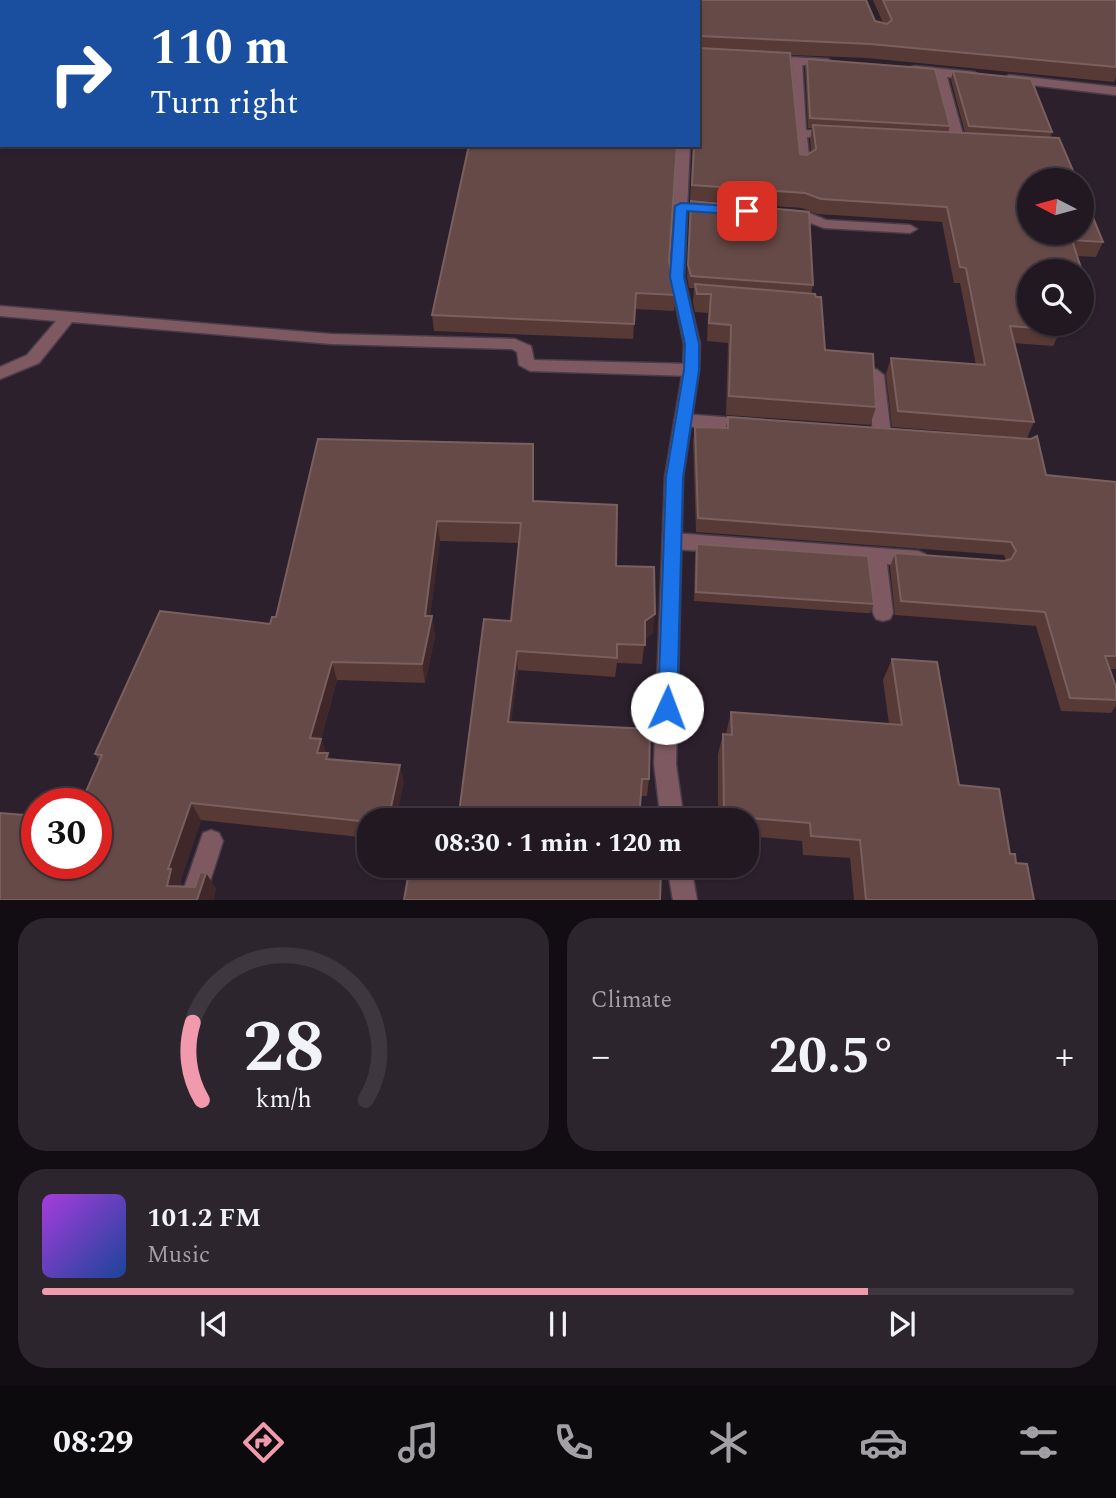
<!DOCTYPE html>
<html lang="en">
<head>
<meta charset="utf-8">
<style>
  body { margin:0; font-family:Spectral,serif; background:#2d252e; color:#f1f3f6; height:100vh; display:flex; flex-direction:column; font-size:26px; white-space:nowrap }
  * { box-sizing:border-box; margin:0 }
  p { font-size:23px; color:#a2a0a5 }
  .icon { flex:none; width:38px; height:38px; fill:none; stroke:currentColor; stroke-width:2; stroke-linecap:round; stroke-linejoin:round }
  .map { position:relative; height:900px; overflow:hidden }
  .sheet { display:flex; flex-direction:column; gap:18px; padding:18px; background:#120d12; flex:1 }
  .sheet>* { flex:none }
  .guide { position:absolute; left:0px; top:0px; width:700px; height:147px; box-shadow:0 2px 5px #0004,0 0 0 2px #3e373f; background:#1a4fa0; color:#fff; overflow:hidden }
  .needle { width:46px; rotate:276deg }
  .buttons { position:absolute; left:1017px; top:168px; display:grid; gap:14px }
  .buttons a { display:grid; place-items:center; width:77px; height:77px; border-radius:50%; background:#211821; box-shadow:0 2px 5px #0004,0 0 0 2px #3e373f; font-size:35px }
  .speed { position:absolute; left:21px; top:788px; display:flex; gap:14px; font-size:35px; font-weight:700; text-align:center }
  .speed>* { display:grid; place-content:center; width:91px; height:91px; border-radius:50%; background:#211821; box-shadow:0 2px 5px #0004,0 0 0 2px #3e373f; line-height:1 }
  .speed .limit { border:10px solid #d22; background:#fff; color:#111 }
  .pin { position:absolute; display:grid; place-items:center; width:60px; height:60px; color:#fff; margin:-30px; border-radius:14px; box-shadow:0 4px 10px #0006 }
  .me { position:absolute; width:77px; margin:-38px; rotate:2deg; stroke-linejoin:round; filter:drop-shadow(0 0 5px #0008) }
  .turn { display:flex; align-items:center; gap:24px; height:147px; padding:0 35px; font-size:32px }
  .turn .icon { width:91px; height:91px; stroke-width:2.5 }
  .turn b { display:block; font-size:49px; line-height:60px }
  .big { font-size:52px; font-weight:700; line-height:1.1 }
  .sheet .tile { flex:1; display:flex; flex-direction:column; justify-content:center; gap:10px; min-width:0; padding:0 24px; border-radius:28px; background:#2d252e }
  .sheet .dial { align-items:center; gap:0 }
  .dial svg { height:182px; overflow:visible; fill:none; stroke:#3e373f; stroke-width:7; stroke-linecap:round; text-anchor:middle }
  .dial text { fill:#f1f3f6; stroke:none }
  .song { display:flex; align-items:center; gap:21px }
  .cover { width:84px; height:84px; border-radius:10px; background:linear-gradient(135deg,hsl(280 70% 55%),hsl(220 70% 35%)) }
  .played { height:7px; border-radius:4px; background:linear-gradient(90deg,#f29aad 80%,#3e373f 80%) }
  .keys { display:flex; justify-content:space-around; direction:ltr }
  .heat { display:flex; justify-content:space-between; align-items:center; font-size:38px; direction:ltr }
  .sheet .tiles { flex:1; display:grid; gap:18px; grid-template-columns:1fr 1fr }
  .tile:last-child { grid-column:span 2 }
  .trip { position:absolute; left:357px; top:808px; width:402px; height:70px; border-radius:28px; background:#211821; box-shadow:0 2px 5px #0004,0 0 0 2px #3e373f; font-weight:700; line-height:70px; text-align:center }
  .tabs { display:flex; height:112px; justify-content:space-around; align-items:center; background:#0d0a0d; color:#a2a0a5 }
  .tabs .icon { width:49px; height:49px }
  .tabs .on { color:#f29aad }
  .tabs b { font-size:32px; color:#f1f3f6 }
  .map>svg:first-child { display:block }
</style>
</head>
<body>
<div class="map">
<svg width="1116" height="900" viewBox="0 0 1116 900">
  <rect width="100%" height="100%" fill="#2c202c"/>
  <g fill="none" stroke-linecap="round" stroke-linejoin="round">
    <defs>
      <path id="lane" d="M796,57L802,61L806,130L833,131L839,135L833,139L807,137L810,164L803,168L796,164L790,61Z
        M940,69L946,73L965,142L964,145H945L939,141L951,138L934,73Z
        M786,210L807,212L826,220L910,225L917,229L910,233L824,228L800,219L781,217V211Z
        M0,306L331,334L515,339L531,346L534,360L691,364L699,370L691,376L530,371L519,365L517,352L512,349L331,344L72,322L39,363L0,379V367L27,355L56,321L0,316Z
        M876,369L884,375L891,435L882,441L873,435L868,375Z
        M683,414L749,419L758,425L749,431L683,426L674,420Z
        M673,533L918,551L925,554L928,559L925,564L918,567L887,564L893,613L890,619L883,621L876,619L873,613L867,563L673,549L666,546L664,541L666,536Z
        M211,830L219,833L223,841L204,900H180L203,833Z"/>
      <path id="street" d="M768,56L828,59L834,63L828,67L764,62L762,60Z
        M915,66L974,72L980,76L974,80L911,73V67Z
        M1009,75L1116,87V95L1005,82L1003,79Z
        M677,145H690L684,277L700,344L699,370L683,477L676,764L684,821H661L654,764L665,477L683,370L684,344L670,277Z
        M667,866H691L697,900H673Z"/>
    </defs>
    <!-- lane casing -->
    <use href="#lane" stroke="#493d49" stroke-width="3"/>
    <!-- street casing -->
    <use href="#street" stroke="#493d49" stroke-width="3"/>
    <!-- lane -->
    <use href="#lane" fill="#7e5961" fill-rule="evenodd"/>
    <!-- street -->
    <use href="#street" fill="#7e5961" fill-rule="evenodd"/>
  </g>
  <!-- wall -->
  <path fill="#573935" d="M399,0H866L875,21L883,23L873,0H1116V78L1114,82L867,58L791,55L800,154L807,155L811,152L810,140L812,128H808L805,68L807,59L950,126L948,132L965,133L951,80L953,71L1052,132L1050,138L1103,242L1096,257L1077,256L1090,296L1082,312V271H1029L1061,330L1053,346L1014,343L1034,422L1027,438L892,427L886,374L891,358L976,365L960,283H954L942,222L817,214L802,208L690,200L693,145H698V2H417Z
    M2,29V100H0V30Z
    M691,201L813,285L811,294L825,350L876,407L870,425L726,415L728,343L707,341L708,313L695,312L693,302L694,288H689L687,277Z
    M669,261L676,295L674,311L635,309L633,339L434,331L432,315Z
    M728,417L1046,475L1116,482V669H1110L1116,687V706L1111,713L1061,711L1036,626L895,615L890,567L895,553L1004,561L1006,560L1004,555L696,532L693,441L695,427L726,428Z
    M318,439L534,501L616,566L653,633L645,639L642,664L617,663L615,677L518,670L511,722L649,779L647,796H641L458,821L511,621L519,543L440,541L430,616H432L435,636L425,683L337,680L321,739L326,753H328L330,759L404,782L369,821V838L201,820L180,882L182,885V887L216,888L213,900L96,863L99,760L95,754L270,624L276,617Z
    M697,544L874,604L870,613H865L694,601L695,553Z
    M892,659L959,785L1010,854L1034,900H854L850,858L803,855L802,841L747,836V821H718V754L723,734H726L731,712L889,724L883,680Z"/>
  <!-- shaded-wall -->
  <path fill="#40282a" d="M437,521L440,541L428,633L432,616L435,636L425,683L422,664L425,616Z
    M655,614L653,633L643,640L645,621Z
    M517,651L518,670L509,740L508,722Z
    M332,662L337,680L321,739L327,756L328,753L334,771L324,770L310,738Z
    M400,765L404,782L396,821H388Z
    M191,803L201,820L180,882L182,885L178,900L167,886L168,869Z
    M206,873L216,888L213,900H197Z"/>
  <!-- building -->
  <path fill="#664a47" stroke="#79605f" stroke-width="2" d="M33,0H69L71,2H31Z
    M603,0H866L875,21L887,24L892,20L883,0H1116V67L870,44L700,36L698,37V2H602Z
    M2,29V87H0V30Z
    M698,44L699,48L790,53L800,154L807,155L816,149L813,125L1059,138L1077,180H1029V233H1082V191L1103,242L1072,240L1090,296L1084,295L1086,300L1082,299V271H1029V324H1059L1061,330L1010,326L1034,422L898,411L891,358L985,365L966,268L960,267L947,207L821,199L805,193L692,185L694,145H698Z
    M807,59L935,69L950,126L810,118Z
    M953,71L1031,79L1052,132L969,126Z
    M469,145H677L669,261L676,295L636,293L634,324L432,315Z
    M691,201L809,212L813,285L691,276L688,265Z
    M695,284L815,294L816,297H821L825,350L873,354L876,407L729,396L731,325L709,323L711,294H697Z
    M728,417L1031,439L1037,436L1046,475L1116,482V656H1105L1116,687V700L1070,698L1045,612L901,601L895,553L1004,561L1011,559L1016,551L1011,542L698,518L695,427L728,428Z
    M318,439L533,444V501L617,505L616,566L654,567L655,614L645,621V645L617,644V658L517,651L508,722L650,729L649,779H642L639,821H458L484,619L511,621L521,523L437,521L425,616H432L422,664L332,662L310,738L321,739L317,753H328L326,759L400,765L388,821H369V822L191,803L168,869H171L167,886L195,887L200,872L206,873L197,900H0V813L37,816V863H96V803H81L102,755L95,754L160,611L270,624L272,617H276Z
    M697,544L868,556L874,604L696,592Z
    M892,659L937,662L959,785L999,789L1010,854H1015L1016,863L1027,864L1034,900H866L860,840L811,836L810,823L724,816L723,734L732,735L731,712L902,725Z
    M410,866H637V868L661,871L660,900H404Z"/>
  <!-- route -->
  <path fill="#1a73e8" stroke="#114b97" stroke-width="2" d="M681,203L747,207L753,211L747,215L687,211L684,277L699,344V370L683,477L677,708L674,714L667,717L660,714L658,708L666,477L684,370L685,344L670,277L675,206Z"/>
</svg>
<div class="buttons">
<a><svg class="needle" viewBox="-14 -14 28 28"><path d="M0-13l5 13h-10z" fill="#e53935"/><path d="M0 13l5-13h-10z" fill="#a2a0a5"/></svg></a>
<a><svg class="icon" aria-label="search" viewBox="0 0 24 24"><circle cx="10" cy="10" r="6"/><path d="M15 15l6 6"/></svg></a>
</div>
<div class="speed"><div class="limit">30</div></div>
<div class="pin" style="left:747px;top:211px;background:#d93025"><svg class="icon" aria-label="arrive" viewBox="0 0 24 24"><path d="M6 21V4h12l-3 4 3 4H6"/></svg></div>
<svg class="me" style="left:667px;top:708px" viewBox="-20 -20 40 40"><circle r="19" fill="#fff"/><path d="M0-13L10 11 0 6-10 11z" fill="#1a73e8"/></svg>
<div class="trip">08:30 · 1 min · 120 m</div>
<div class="guide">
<div class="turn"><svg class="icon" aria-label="right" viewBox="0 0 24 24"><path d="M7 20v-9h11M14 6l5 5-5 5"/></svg><div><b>110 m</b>Turn right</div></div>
</div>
</div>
<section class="sheet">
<div class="tiles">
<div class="tile dial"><svg viewBox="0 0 100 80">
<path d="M14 69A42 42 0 1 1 86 69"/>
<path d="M14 69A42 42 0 0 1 10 35" stroke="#f29aad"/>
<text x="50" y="56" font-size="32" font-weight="700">28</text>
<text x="50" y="72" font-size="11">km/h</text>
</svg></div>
<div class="tile"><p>Climate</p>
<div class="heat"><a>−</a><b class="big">20.5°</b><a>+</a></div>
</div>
<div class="tile">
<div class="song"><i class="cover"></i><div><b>101.2 FM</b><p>Music</p></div></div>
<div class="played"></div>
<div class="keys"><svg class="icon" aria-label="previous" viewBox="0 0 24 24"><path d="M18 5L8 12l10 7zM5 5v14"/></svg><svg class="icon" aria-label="pause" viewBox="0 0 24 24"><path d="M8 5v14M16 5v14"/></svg><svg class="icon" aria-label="next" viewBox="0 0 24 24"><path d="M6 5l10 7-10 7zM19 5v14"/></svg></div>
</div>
</div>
</section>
<nav class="tabs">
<b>08:29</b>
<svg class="icon on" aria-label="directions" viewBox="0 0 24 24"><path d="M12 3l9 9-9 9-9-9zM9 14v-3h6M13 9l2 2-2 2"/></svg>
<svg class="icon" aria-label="music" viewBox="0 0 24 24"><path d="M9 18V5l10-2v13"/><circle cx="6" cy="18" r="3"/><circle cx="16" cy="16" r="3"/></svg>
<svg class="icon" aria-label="phone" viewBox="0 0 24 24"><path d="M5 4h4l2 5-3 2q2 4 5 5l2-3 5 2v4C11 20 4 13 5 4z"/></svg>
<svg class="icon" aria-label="climate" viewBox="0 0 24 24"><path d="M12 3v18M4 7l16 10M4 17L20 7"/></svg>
<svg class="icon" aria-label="car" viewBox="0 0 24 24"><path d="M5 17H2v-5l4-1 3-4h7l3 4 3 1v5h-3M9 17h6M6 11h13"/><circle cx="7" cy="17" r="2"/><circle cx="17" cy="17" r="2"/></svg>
<svg class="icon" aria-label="filters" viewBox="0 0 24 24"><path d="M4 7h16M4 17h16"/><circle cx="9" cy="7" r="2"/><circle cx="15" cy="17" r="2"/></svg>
</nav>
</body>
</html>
